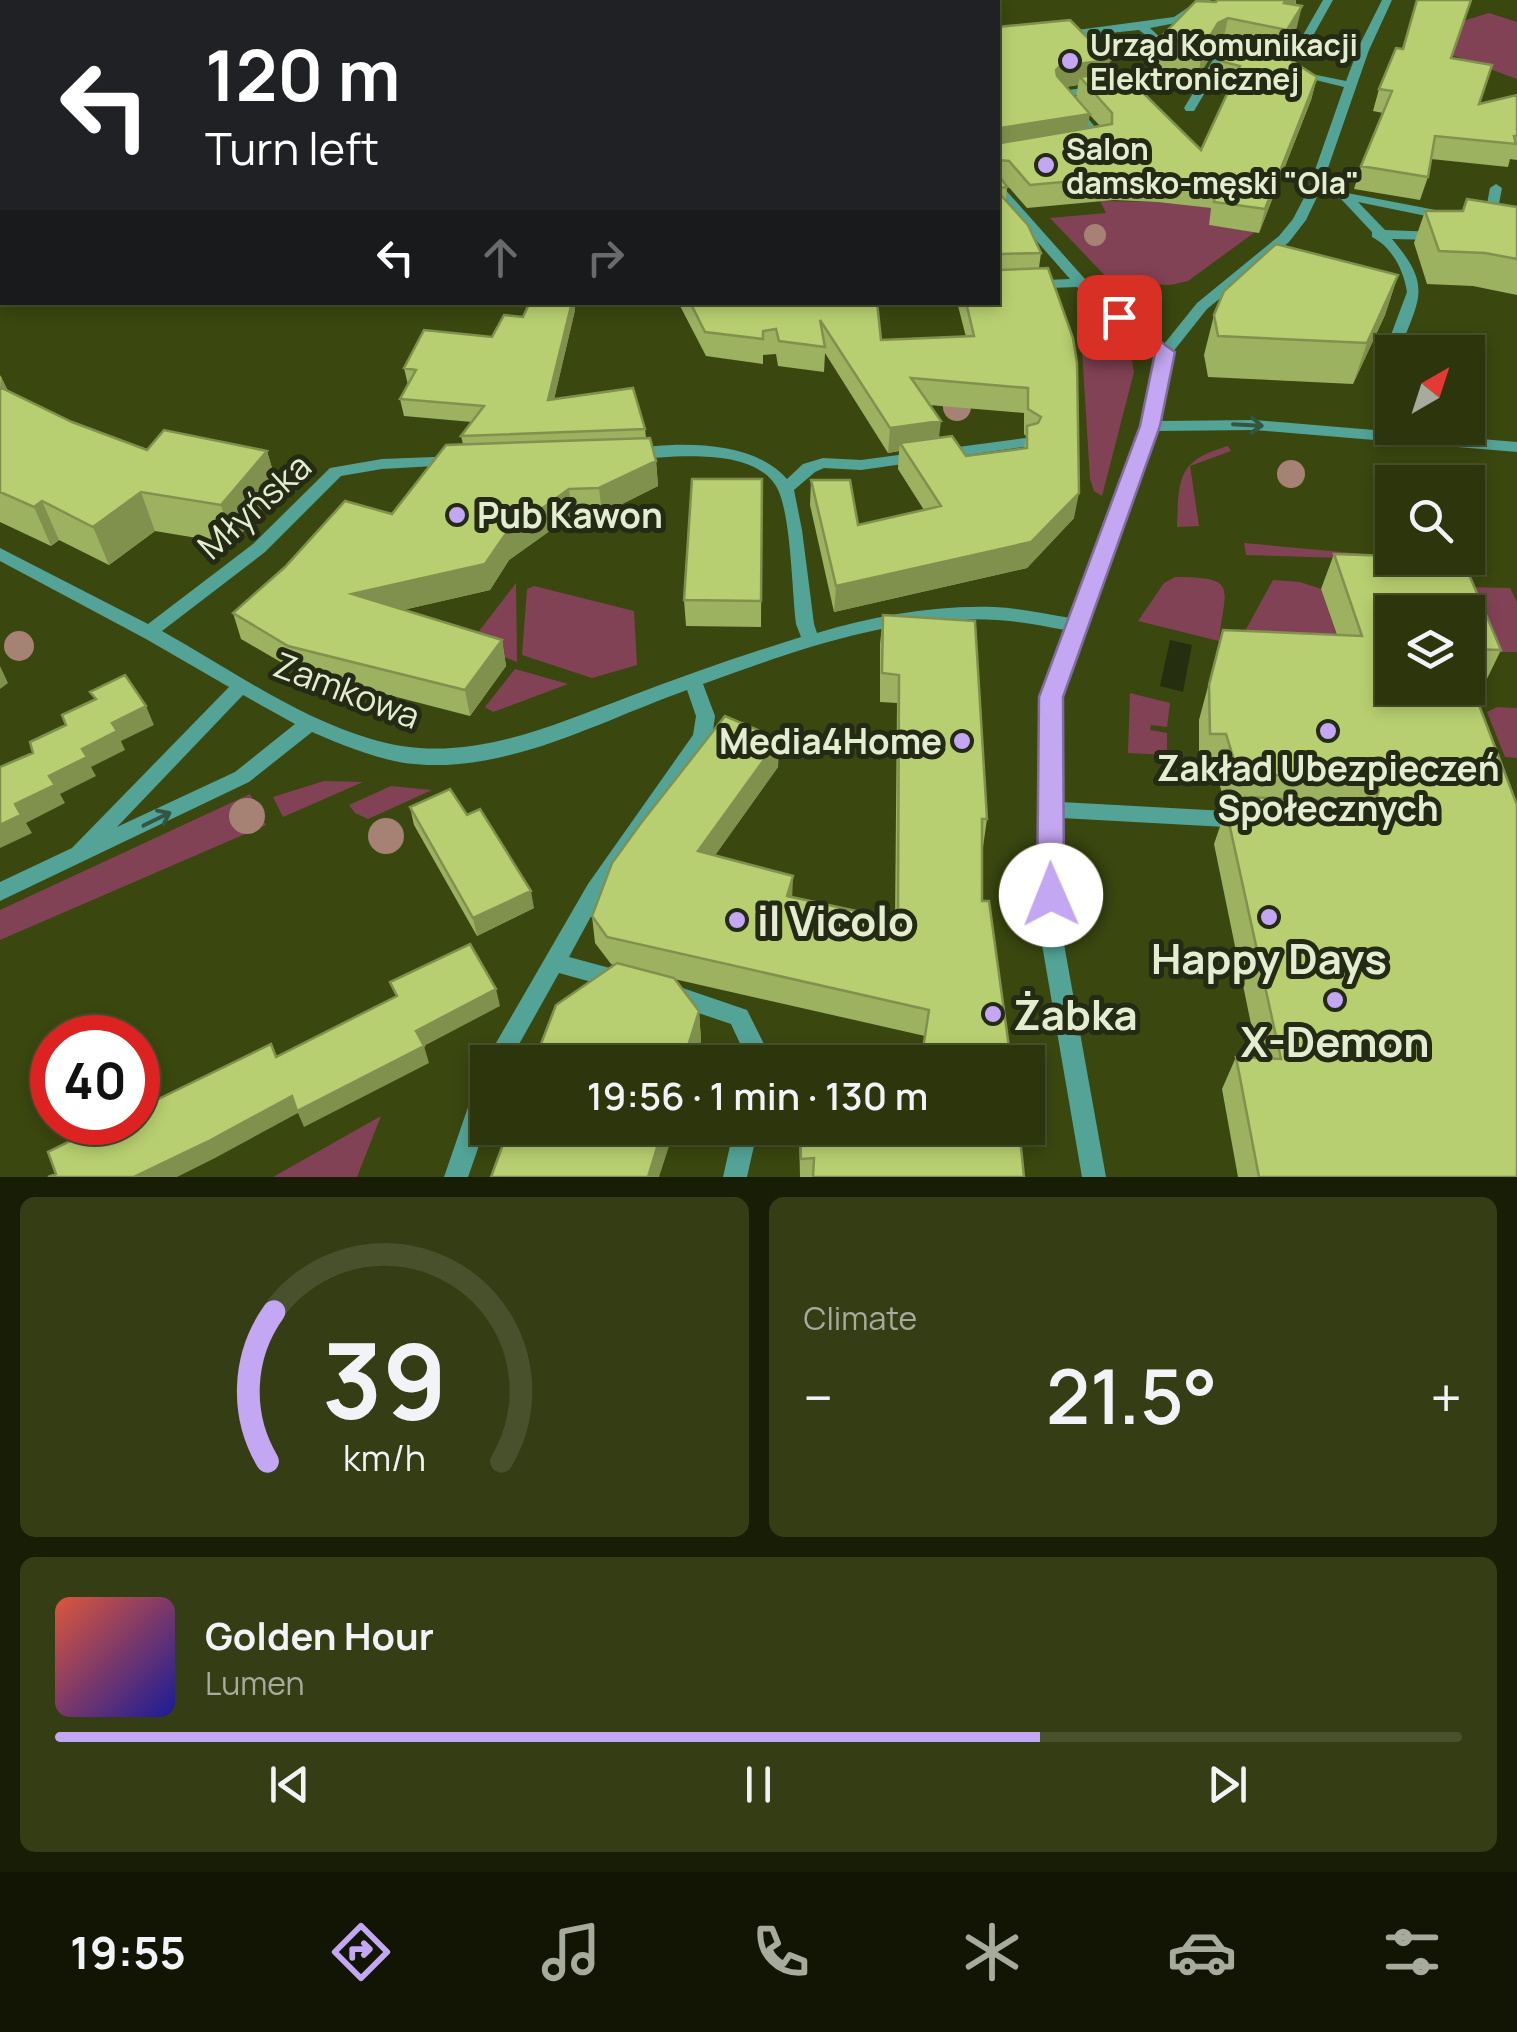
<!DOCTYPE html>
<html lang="en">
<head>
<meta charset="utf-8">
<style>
  body { margin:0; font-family:Manrope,sans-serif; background:#343d14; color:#f1f3f6; height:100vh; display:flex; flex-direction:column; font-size:38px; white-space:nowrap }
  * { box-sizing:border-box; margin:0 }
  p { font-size:32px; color:#a6ab9d }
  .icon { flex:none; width:55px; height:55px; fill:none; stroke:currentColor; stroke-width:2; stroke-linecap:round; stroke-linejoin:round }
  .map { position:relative; height:1177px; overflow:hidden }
  .panel { display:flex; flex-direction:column; gap:20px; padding:20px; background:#181d06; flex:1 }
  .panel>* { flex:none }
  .top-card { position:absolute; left:0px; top:0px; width:1000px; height:305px; box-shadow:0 5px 15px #0003,0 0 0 2px #48502c; background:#202124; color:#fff; overflow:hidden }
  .needle { width:65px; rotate:39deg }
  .tools { position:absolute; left:1375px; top:335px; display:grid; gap:20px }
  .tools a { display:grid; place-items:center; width:110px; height:110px; border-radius:0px; background:#2c350b; box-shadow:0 5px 15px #0003,0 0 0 2px #48502c; font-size:50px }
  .speed { position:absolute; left:30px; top:1015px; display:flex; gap:20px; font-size:50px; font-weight:700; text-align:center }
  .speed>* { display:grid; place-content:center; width:130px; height:130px; border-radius:50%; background:#2c350b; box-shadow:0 5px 15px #0003,0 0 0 2px #48502c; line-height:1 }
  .speed .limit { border:15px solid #d22; background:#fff; color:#111 }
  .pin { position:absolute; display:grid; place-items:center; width:85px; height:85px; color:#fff; margin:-42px; border-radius:20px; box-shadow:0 5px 15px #0006 }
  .me { position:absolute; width:110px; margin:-55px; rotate:359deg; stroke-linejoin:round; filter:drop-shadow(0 0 8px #0008) }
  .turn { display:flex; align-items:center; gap:35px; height:210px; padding:0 40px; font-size:45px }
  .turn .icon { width:130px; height:130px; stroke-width:2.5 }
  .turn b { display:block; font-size:70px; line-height:85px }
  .lanes { display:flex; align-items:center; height:95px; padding:0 40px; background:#0003; justify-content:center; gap:50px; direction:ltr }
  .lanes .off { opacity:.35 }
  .big { font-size:75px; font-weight:600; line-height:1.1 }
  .panel .card { flex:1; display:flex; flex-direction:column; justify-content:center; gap:15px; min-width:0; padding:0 35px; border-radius:15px; background:#343d14 }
  .panel .dial { align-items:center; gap:0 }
  .dial svg { height:260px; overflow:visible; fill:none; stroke:#48502c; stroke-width:7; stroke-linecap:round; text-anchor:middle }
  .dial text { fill:#f1f3f6; stroke:none }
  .song { display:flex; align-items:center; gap:30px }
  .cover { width:120px; height:120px; border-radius:15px; background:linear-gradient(135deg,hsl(10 70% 55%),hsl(240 70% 35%)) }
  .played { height:10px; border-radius:5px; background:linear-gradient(90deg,#c3a7f2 70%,#48502c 70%) }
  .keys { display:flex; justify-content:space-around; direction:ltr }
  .heat { display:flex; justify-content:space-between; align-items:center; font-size:55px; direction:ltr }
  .panel .tiles { flex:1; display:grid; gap:20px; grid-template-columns:1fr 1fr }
  .card:last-child { grid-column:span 2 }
  .trip { position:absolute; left:470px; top:1045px; width:575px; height:100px; border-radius:0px; background:#2c350b; box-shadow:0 5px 15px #0003,0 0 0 2px #48502c; font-weight:600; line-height:100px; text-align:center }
  .tab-bar { display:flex; height:160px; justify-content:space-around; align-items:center; background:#121504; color:#a6ab9d }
  .tab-bar .icon { width:70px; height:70px }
  .tab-bar .selected { color:#c3a7f2 }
  .tab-bar b { font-size:45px; color:#f1f3f6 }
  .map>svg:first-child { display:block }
</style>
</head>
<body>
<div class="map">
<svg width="1517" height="1177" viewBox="0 0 1517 1177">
  <rect width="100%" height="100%" fill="#3a470f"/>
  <!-- green -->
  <path fill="#824256" d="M1489,13L1517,22V79L1406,38Z
    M1100,201L1157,202L1211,208L1209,225L1255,232L1188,281L1170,285L1112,283L1050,218L1106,213Z
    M1091,318C1113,333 1131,344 1134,372L1102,496L1094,491L1090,479L1081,334L1082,324Z
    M1228,446L1231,451L1190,466L1199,526L1177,527C1179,477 1177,461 1228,446Z
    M1244,543L1441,561L1246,555Z
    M1175,577C1241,577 1224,588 1219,641L1138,621L1164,583Z
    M1273,580L1300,582L1321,589L1348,669L1238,644Z
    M516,583L517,662L470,643Z
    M534,586L634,611L637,665L592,678L522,655L527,589Z
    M1467,587L1510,588L1517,602V652H1485Z
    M515,669L568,684L493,712L485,707Z
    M1130,693L1170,703L1167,727L1151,725L1150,730L1167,733V755L1128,753Z
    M1497,707L1517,708V758L1505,757L1487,712Z
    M324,781L363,782L283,817L273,797Z
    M391,786L432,790L368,819L355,813L349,805Z
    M250,794L266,825L0,940V910Z
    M381,1116L357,1177H273Z"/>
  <!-- water -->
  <path fill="#262e10" d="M1170,640L1192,645L1183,692L1160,686Z"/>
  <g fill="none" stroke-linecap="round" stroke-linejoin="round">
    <!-- minor -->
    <path fill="#53a497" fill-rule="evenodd" d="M841,0H852L853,2H843Z
      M907,0H942L940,2H906Z
      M1199,0H1211L1181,22L1150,28L1168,45L1162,48L1139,30L1062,38L1057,35L1062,32L1174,17Z
      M1323,0H1333L1314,34L1320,38L1359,46L1382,0H1392L1369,50L1321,188L1446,212L1453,216L1446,220L1358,202L1385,230L1436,232L1443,236L1436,240L1392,239C1433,287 1419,298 1399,352H1392V385L1389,388H1379L1376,385L1379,367L1407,292C1404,271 1392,247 1372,237V232L1341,199L1318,195L1306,220L1289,242L1207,309L1172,353L1159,421L1255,420L1517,442V452L1255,430L1156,431L1060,697L1061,802L1244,812L1251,814L1254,820L1251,826L1244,828L1061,818L1062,933L1106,1177H1082L1040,933L1042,697L1066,630C1043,626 1020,621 997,620C895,614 797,650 703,684L715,716L712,738L602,896L569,957L632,974L635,981L632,988L624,991L559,973L509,1062H488V1067L485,1062L588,884L693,735L696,716L687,690C597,722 498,779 399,762C369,756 340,744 312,732L249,782L0,901V882L72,848L229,687L146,639L0,561V548L148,624L253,544L330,468L382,459L459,456L461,460L453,465L382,469L341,476L265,552L162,631C230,669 296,717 371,739C461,767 546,728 628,697C685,675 743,655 801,637L796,624C792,590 791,521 779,492C759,445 674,457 634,459L628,458L626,454L628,450C675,441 754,440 787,479L803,464L823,458L861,460L1025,438L1033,443L1031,446L861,470L824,468L815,472L794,490L802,530L814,624L817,633C874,616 934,605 994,607C1020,608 1045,614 1071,618L1142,426L1157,353L1091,303L1077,287L998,290V282L1070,279L998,197V186L1003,187L1101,297L1164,344L1197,303L1279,236L1293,219L1308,190L1344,87L1291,74L1297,71L1346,81L1357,52L1313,43L1303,35ZM243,695L295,724L235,772L117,827Z
      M1220,55L1248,63L1242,66L1223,62L1194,111H1186L1184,108L1214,58Z
      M1150,79L1154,80V84L1069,96L1107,141L1101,145L1093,144V139L1055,94L1061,91Z
      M1496,184L1502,188L1498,209L1505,223L1498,227L1493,226L1486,209L1490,188Z
      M0,262H2V272L0,273Z
      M668,983L747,1010L768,1052L767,1062H745L744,1052L731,1024L660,1000L657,993L660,986Z
      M488,1073V1120L468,1177H444L476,1084L480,1076Z
      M734,1128H758L747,1177H723Z"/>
  </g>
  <!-- trees -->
  <g fill="#a68274">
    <circle cx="1095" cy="235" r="11"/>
    <circle cx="957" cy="407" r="14"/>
    <circle cx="1291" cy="474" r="14"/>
    <circle cx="19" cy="646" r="15"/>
    <circle cx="247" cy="816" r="18"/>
    <circle cx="386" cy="836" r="18"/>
  </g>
  <!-- wall -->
  <path fill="#9db260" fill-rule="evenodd" d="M1217,0H1296L1294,39L1284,55L1317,77L1311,100L1259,233L1209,225L1211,208L1157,202L1114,200L1027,208L1006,184L1007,187L1006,201L1041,253L1039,268L1074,518L1027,568L834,612L810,505L811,480L858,525L924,510L898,469L899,451L888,453L825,353L824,372L778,366L776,354L763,355V364L706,356L678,302H877L881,340L966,337L957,302H998V27L1110,60L1107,73L1201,150L1230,86L1215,83L1220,61L1225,52L1221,51L1211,56L1197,79L1155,71L1161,37ZM1078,85L1076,98L1066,87ZM1089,114L1100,126L1087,128ZM929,405L1024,413V434L1026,436L1024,449L966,456L939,438Z
    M1403,49L1452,58L1479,104L1517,95V160L1510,159L1508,167L1431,159L1428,177L1420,200L1354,189L1361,166L1383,113L1373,111L1379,89Z
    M1425,211L1517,236V295L1473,286L1427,284L1414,243Z
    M1398,275L1385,315L1353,384L1208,377L1204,355L1214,315Z
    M575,310L554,399L645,429L646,438L656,461L658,486L602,514L572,515L509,560L490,590L403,610L502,640L506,666L470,716L296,671L241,639L233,613L392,514L463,444L461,436L472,422L404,416L400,399L408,385L404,368L492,337L523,317Z
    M0,375L8,391L72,422L147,450L267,451L278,489L233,544L155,531L109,565L59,540L51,546L0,522Z
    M762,479L761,627L686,626L684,600Z
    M1334,554L1392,556V558H1462L1501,650L1484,685H1471L1517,805V1177H1238L1222,1089L1236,1057L1258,1058L1214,844L1226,809L1240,810L1241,808L1226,807L1215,769H1199V720L1223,630L1337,635L1321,589ZM1392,612H1468V688H1392Z
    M883,615L987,819L983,847L925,1036L674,979L699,1011L701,1041L694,1062H534L614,965L611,964L595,943L592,916L779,739L778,767L715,855L793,897L895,920L897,703L880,702V644Z
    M410,807L467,815L534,908L477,936L414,825Z
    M799,1128H1019L1024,1177H800Z"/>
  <!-- shaded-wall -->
  <path fill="#80914e" d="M361,0H382L380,2H359Z
    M1286,0H1296L1294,8L1278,28Z
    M1302,6L1294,39L1279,63L1287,30Z
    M1228,18L1221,51L1211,56L1197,79L1204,46L1218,23Z
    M1110,60L1106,81L1080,77L1078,85L1056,88V70L1060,66Z
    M1317,77L1311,100L1259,233L1265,209Z
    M1090,114L1086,136L998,150V137L1000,128Z
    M2,213V246L0,248V215Z
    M1398,275L1385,315L1353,384L1367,343Z
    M572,302H575V310L550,417L548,400Z
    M1,376L17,413L0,396Z
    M941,421L938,446L900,443L899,451L888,453L890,428Z
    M267,451L278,489L233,544L221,505Z
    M656,461L658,486L602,514L599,488Z
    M569,489L572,515L509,560L490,590L359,620L352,594L505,535Z
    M141,492L155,531L109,565L93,527Z
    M1079,493L1074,518L1027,568L834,612L836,586Z
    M42,501L59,540L51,546L34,507Z
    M502,640L506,666L470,716L465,690Z
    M0,666L8,683L0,689Z
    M146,706L154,725L121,741L125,750L91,767L96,776L60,794L65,803L26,823L32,833L0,848V825L15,804L112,723Z
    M779,739L778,767L699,878L698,851Z
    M793,876L792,904L787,896Z
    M531,891L534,908L477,936L473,918Z
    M496,989L500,1006L424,1046L429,1063L304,1127L298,1113L215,1158L177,1177H134Z
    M699,1011L701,1041L694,1062H683Z
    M663,1128H675L659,1177H648Z"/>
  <!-- building -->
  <path fill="#b7cf70" stroke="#80914e" stroke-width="2.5" d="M146,0H361L359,2H144Z
    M761,0H833L834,2H759H762Z
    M1217,0H1286L1284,3L1302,6L1287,30L1228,18L1218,23L1204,46L1161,37L1196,1L1216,2Z
    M1417,0H1471L1451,58L1492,65L1479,104L1517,95V136H1514L1516,144L1435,136L1428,177L1361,166L1392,91L1379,89L1396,48L1403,49Z
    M1070,20L1110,60L1060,66L1056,70L1057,76L1090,114L1000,128L998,137V27Z
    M1230,45L1284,56L1317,77L1265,209L1214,202L1216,184L1162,178L1118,177L1030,185L1009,161L998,160V169V140L1001,143L1112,124V113L1080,77L1121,71L1201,150L1240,66L1220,61Z
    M0,76H2V213L0,215Z
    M998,174L1007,187L998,188Z
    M998,192L1028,225L1041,253L1001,254L998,265Z
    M1467,199L1517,207V259L1485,253L1439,251L1425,211H1463Z
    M1276,244L1398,275L1367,343L1218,336L1214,315L1224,291Z
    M998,266L1001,270L1048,268L1073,338L1077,363L1079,493L1031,542L836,586L811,480H850L858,525L941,506L900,443L952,436L966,456L1027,448V426L1038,423L1041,417L1028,409V388L911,378L941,421L890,428L820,320L825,347L779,341L776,329L763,331V339L705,332L690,302H877L881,340L974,336L966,302H998Z
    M530,302H572L548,400L633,388L645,429L461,436L484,406L400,399L416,370L404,368L424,330L492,337L504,315L523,317Z
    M0,387L72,422L147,450L164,430L267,451L221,505L141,492L93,527L42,501L34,507L0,492Z
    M650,438L656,461L599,488L569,489L505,535L485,564L352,594L502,640L465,690L288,646L233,613L285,567L345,501L392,514L446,445Z
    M692,479H762L761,601L684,600Z
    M1334,554L1392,556V558H1462L1501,650L1468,649V612H1392V688H1468V676L1517,805V1177H1259L1236,1057L1281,1059L1226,809L1249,810L1245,797L1366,803L1376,799L1379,790L1373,782L1365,780L1238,773L1226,734H1210L1209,685L1223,630L1362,636Z
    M883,615L975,621L987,819H982V901H989L1011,1062H921L929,1010L607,937L592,916L612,863L641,823L725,716L779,739L698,851L793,876L787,896L898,920L899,675L882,673Z
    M125,675L146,706L112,723L117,731L82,749L87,757L49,776L55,785L15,804L21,815L0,825V767L33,753L30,742L66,725L62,715L96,699L90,692Z
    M450,789L467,815L480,809L531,891L473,918L410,807Z
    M470,944L496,989L416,1031L424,1046L297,1111L292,1096L207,1142L134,1177H48L56,1174L48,1152L109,1122H138V1109L271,1044L276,1057L397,996L390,982Z
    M617,963L674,978L699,1011L683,1062H534L556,1005Z
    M509,1128H663L648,1177H491Z
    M800,1128H1019L1024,1177H813L814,1158L801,1159Z"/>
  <!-- one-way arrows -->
  <defs><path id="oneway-shaft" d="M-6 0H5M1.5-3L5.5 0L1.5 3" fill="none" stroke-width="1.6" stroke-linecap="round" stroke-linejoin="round" transform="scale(2.5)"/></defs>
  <g stroke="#345542">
    <use href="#oneway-shaft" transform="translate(1248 425) rotate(3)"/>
    <use href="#oneway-shaft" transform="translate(157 819) rotate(-26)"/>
  </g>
  <!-- route -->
  <path fill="#c3a7f2" stroke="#7f6d9d" stroke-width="2.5" d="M1119,312L1175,352L1160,426L1063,697L1064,895L1060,903L1051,907L1041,903L1037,895L1039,697L1140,426L1155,353L1113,321L1110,317Z"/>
  <!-- markers -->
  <g fill="#c3a7f2" stroke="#242a14" stroke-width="4">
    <circle cx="1070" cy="61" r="10"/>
    <circle cx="1046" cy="165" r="10"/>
    <circle cx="457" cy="515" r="10"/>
    <circle cx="1328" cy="731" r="10"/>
    <circle cx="962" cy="741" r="10"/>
    <circle cx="1269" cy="917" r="10"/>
    <circle cx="737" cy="920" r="10"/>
    <circle cx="1335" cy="1000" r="10"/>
    <circle cx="993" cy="1014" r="10"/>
  </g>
  <g text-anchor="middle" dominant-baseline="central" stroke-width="10" stroke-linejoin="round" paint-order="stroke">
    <!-- far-poi labels -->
    <g font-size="30" font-weight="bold" fill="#e4edd0" stroke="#242a14" text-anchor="start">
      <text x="1090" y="44">Urząd Komunikacji<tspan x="1090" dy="34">Elektronicznej</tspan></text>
      <text x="1066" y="148">Salon<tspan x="1066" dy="34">damsko-męski "Ola"</tspan></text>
    </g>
    <!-- street labels -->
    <g font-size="35" fill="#e4edd0" stroke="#242a14">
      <text transform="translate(254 506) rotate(-42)">Młyńska</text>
      <text transform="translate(347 690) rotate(21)">Zamkowa</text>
    </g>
    <!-- poi labels -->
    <g font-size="35" font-weight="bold" fill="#e4edd0" stroke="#242a14" text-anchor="start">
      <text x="477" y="515">Pub Kawon</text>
      <text x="942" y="741" text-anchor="end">Media4Home</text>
      <text x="1328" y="768" text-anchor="middle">Zakład Ubezpieczeń<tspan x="1328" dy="40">Społecznych</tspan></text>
    </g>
    <!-- near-poi labels -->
    <g font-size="42" font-weight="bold" fill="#e4edd0" stroke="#242a14" text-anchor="start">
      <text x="757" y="920">il Vicolo</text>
      <text x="1269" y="958" text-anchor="middle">Happy Days</text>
      <text x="1013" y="1014">Żabka</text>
      <text x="1335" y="1041" text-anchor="middle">X-Demon</text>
    </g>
  </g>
</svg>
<div class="tools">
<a><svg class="needle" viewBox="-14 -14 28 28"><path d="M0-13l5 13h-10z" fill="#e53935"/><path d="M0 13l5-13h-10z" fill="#a6ab9d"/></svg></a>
<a><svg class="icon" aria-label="search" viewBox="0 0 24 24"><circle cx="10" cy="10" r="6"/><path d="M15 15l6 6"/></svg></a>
<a><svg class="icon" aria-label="layers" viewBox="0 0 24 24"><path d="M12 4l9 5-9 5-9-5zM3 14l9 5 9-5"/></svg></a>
</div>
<div class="speed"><div class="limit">40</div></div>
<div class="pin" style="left:1119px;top:317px;background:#d93025"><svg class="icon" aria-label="arrive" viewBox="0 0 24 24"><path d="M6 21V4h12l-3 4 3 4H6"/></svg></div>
<svg class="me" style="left:1051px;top:895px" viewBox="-20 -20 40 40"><circle r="19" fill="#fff"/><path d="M0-13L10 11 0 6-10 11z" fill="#c3a7f2"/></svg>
<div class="trip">19:56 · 1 min · 130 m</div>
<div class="top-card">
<div class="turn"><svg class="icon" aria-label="left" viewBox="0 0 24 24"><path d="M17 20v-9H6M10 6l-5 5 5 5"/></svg><div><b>120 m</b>Turn left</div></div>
<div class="lanes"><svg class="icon" aria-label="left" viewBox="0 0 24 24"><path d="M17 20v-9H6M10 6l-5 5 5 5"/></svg><svg class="icon off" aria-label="ahead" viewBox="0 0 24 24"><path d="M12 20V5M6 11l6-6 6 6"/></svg><svg class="icon off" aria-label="right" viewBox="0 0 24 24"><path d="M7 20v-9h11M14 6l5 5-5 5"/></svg></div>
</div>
</div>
<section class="panel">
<div class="tiles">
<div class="card dial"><svg viewBox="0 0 100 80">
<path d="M14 69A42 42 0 1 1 86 69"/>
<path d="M14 69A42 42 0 0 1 16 23" stroke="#c3a7f2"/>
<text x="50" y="56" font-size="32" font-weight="700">39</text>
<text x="50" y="72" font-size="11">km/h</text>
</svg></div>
<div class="card"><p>Climate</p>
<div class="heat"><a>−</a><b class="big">21.5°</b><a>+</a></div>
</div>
<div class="card">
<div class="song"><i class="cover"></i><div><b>Golden Hour</b><p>Lumen</p></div></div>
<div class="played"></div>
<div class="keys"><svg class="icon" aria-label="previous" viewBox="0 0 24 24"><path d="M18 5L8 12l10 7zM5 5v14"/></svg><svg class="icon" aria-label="pause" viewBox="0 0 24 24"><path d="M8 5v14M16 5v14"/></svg><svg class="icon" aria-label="next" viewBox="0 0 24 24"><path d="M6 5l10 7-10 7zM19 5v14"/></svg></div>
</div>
</div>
</section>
<nav class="tab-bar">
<b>19:55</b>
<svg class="icon selected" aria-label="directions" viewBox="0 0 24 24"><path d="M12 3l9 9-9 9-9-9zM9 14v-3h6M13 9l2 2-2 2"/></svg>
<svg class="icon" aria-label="music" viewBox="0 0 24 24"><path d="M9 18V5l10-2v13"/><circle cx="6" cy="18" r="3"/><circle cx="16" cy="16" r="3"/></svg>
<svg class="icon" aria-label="phone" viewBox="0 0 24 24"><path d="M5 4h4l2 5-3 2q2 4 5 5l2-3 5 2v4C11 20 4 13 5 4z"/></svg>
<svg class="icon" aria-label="climate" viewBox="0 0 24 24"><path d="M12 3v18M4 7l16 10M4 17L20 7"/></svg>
<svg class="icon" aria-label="car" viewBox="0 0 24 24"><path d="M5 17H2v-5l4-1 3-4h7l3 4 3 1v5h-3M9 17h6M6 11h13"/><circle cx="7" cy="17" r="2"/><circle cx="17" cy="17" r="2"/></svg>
<svg class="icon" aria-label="filters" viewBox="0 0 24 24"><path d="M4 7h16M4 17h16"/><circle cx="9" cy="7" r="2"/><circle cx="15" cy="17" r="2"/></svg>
</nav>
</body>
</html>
